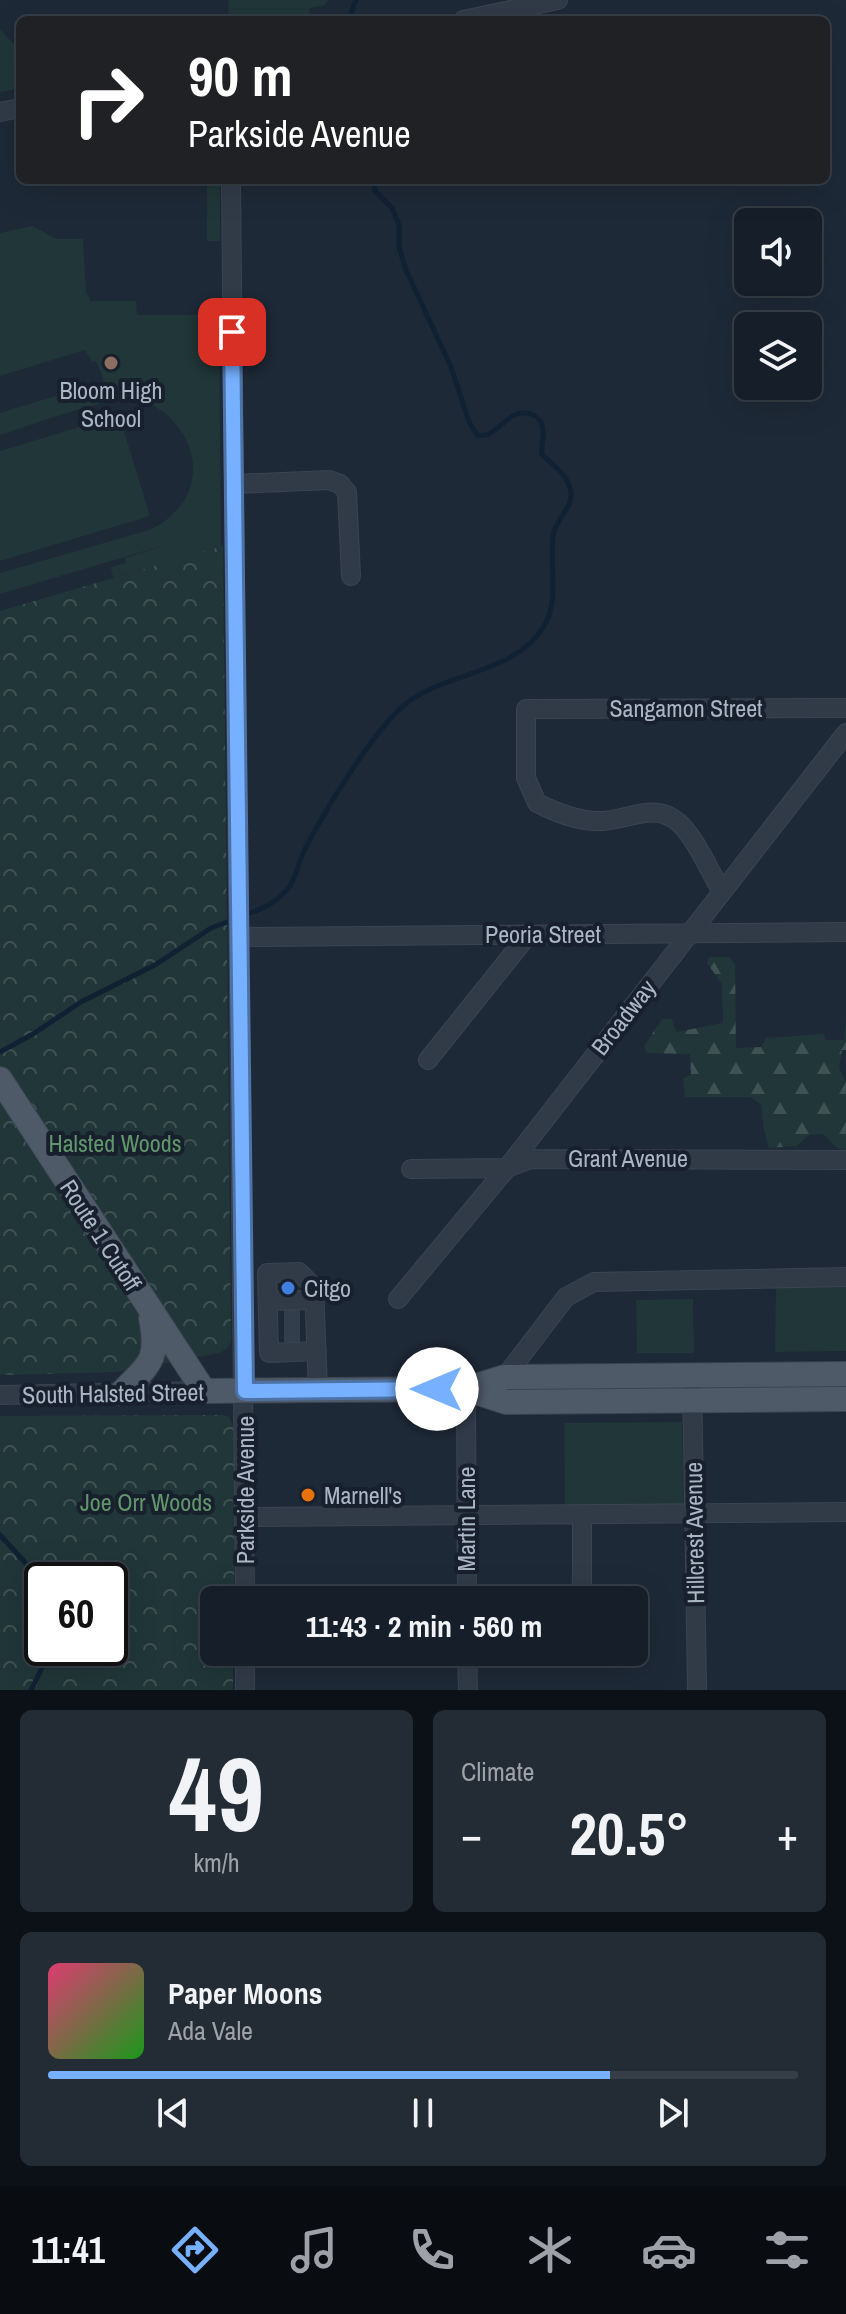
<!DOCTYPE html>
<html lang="en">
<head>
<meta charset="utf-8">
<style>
  body { margin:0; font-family:"Archivo Narrow",sans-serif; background:#232c35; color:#f1f3f6; height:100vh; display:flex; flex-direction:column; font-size:30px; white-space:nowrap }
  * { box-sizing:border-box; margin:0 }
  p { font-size:26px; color:#9ea2a8 }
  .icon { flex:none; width:44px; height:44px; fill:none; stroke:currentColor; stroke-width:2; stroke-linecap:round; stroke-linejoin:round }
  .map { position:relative; height:1690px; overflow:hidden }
  .sheet { display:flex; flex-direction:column; gap:20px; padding:20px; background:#0c1117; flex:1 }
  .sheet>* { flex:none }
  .top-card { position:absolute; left:16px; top:16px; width:814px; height:168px; border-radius:12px; box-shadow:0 8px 32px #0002,0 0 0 2px #353d46; background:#202124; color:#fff; overflow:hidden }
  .buttons { position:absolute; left:734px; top:208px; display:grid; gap:16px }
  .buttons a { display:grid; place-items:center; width:88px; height:88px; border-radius:12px; background:#161f29; box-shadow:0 8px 32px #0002,0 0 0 2px #353d46; font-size:40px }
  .speed { position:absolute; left:24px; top:1562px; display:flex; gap:16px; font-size:40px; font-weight:700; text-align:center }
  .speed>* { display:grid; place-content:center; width:104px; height:104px; border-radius:50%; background:#161f29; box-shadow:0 8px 32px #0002,0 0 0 2px #353d46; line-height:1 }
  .speed .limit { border:4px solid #111; border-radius:12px; background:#fff; color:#111 }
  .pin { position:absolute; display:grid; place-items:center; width:68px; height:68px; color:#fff; margin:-34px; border-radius:16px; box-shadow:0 4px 12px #0006 }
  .me { position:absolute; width:88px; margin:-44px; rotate:270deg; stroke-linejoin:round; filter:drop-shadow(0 0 6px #0008) }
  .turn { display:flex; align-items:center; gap:28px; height:168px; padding:0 40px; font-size:36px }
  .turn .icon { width:104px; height:104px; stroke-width:2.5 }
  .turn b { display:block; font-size:56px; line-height:68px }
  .big { font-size:60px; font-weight:700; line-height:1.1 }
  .sheet .tile { flex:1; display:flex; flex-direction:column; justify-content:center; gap:12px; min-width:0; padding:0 28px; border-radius:12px; background:#232c35 }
  .sheet .dial { align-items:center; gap:0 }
  .dial b { font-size:104px; line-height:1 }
  .song { display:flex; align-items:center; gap:24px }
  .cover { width:96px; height:96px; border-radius:12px; background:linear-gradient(135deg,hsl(340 70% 55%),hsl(120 70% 35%)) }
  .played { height:8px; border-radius:4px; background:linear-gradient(90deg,#76b0ff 75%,#353d46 75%) }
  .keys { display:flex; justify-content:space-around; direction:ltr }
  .heat { display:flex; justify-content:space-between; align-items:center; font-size:44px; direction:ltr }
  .sheet .tiles { flex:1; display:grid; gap:20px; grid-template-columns:1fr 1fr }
  .tile:last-child { grid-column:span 2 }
  .trip { position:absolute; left:200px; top:1586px; width:448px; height:80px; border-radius:12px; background:#161f29; box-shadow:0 8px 32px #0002,0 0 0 2px #353d46; font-weight:700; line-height:80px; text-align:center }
  .tab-bar { display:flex; height:128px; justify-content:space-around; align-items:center; background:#090c10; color:#9ea2a8 }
  .tab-bar .icon { width:56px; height:56px }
  .tab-bar .current { color:#76b0ff }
  .tab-bar b { font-size:36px; color:#f1f3f6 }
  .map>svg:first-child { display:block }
</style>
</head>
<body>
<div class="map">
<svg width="846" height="1690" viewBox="0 0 846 1690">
  <defs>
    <pattern id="forest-firs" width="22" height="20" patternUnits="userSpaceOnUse" patternTransform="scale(2)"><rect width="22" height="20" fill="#203638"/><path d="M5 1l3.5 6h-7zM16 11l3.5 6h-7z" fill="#3e5153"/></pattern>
    <pattern id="park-crowns" width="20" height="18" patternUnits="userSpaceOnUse" patternTransform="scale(2)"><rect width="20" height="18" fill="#203638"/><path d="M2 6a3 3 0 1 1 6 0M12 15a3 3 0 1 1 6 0" fill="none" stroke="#3e5153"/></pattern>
  </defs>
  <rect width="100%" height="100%" fill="#1e2937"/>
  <!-- green -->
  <path fill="#203638" d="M228,0H329L323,6L310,8L309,14L290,20H229Z
    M0,29L19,50L20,81L13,90L0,92Z
    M207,180H220V241H207Z
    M32,226L57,239H83L86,292L91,301H136L137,315H219L221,547L113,578L111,567L126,563L125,558L165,545L0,594V573L149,530C195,509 207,461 175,423C164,410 149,401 132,400C103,397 31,426 0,435V413L104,381L96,361L92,362L85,350L0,376V233Z
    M119,415L150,516L0,561V451Z
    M846,1282V1351L775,1352L776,1285Z
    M693,1299L694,1353H637L636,1300Z
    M682,1422L684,1504L565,1509L564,1423Z"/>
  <!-- forest -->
  <path fill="url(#forest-firs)" d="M709,957H729L735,964L736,1048L761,1047L766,1038L824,1034L825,1040H844L846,1021V1050H842L839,1068L846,1082V1150L838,1149L823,1134L809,1135L797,1146L769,1148L764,1130L761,1104L750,1097H685L683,1078L691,1075L690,1054L647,1053L644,1046L662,1019H671L677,1032L723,1023L722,984L707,963Z"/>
  <!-- park -->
  <path fill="url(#park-crowns)" fill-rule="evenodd" d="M223,546L231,1340L228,1348L220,1353L116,1372L0,1375V611Z
    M223,1415L229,1417L235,1430L234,1600H214V1652H233V1690H0V1416ZM42,1580H110V1648H42Z"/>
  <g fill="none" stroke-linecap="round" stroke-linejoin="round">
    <!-- stream -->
    <path stroke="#112134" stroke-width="5" d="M349,18L356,0
      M251,913C265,908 277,901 287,890C296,880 298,863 304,851C323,813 372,733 403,706C444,671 515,675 544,626C560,600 549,565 553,536C555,519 572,510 571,493C569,476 554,465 542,455C541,446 544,438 543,430C543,424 539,417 533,415C515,406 503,426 489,434C485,436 482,435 477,435L469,422L451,367L406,270L399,247V225L392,208L375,191L374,180
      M0,1052L33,1034L81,1002L155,965L211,928L227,922
      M0,1535L42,1581
      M31,1690L52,1648"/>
    <!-- minor-tunnel -->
    <path stroke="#333e4c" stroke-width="18" stroke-dasharray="18 9" stroke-linecap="butt" d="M284,1316H300
      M284,1333H300"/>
    <defs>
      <path id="minor" d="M463,20L558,0
        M0,112L20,108
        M231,180L245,1600
        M234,484L329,480L340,484L347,492L351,576
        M722,892C710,872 696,838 679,823C655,801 629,820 602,821C579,822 557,813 537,803L526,778V709L846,708
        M239,937L846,932
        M428,1060L528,935
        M411,1169L507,1168L531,1159L846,1160
        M398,1299L507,1168L846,733
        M268,1301L315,1300
        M317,1351L269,1353L267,1273L299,1272L314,1287L318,1390
        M692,1376L697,1690
        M505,1377L566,1297L594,1282L846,1277
        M466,1389L467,1600
        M0,1395L204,1391
        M246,1517L846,1512
        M582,1600V1515
        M467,1652L468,1690
        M245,1690V1652"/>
      <path id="major" d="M0,1079L204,1391L466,1389L505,1377L846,1374
        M466,1389L506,1402L846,1399
        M121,1393C150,1363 159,1362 151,1318"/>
    </defs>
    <!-- minor casing -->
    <use href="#minor" stroke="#3b4451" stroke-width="20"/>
    <!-- major casing -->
    <use href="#major" stroke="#3b4451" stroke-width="26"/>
    <!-- minor -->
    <use href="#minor" stroke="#313b48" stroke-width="18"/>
    <!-- major -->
    <use href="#major" stroke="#4f5a68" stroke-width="24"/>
  </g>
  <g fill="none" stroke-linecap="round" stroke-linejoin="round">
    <defs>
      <path id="route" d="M232,332L245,1391L437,1389"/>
    </defs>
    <!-- route casing -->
    <use href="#route" stroke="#4d72a6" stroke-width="20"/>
    <!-- route -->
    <use href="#route" stroke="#76b0ff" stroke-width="14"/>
  </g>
  <!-- markers -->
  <circle fill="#8d6e63" stroke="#17202c" stroke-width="3" cx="111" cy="363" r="8"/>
  <circle fill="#3f7fe0" stroke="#17202c" stroke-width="3" cx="288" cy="1288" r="8"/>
  <circle fill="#e8710a" stroke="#17202c" stroke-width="3" cx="308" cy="1495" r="8"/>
  <g text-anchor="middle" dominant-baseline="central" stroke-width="8" stroke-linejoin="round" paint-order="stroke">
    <!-- poi labels -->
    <g font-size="24" fill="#abb6c5" stroke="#17202c" text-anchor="start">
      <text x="111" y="390" text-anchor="middle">Bloom High<tspan x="111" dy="28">School</tspan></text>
      <text x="304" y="1288">Citgo</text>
      <text x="324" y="1495">Marnell's</text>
    </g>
    <!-- street labels -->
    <g font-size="24" fill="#abb6c5" stroke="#17202c">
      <text x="686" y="708">Sangamon Street</text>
      <text x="543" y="934">Peoria Street</text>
      <text transform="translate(623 1017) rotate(-52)">Broadway</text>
      <text x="628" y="1158">Grant Avenue</text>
      <text transform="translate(101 1235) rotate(57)">Route 1 Cutoff</text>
      <text transform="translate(113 1393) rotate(-1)">South Halsted Street</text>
      <text transform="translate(245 1490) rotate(-90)">Parkside Avenue</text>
      <text transform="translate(466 1519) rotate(-90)">Martin Lane</text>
      <text transform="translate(694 1533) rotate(-91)">Hillcrest Avenue</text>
    </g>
    <!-- park labels -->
    <g font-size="24" fill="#61966c" stroke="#17202c">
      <text x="115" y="1143">Halsted Woods</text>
      <text x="146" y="1502">Joe Orr Woods</text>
    </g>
  </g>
</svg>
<div class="buttons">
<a><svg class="icon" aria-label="sound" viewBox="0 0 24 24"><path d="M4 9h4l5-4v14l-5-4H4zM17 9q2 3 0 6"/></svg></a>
<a><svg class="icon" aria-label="layers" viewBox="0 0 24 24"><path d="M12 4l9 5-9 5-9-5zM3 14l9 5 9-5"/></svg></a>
</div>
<div class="speed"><div class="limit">60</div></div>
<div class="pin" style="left:232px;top:332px;background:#d93025"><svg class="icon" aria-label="arrive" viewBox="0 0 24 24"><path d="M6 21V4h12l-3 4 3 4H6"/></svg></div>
<svg class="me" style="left:437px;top:1389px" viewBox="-20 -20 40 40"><circle r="19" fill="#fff"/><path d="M0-13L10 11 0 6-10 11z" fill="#76b0ff"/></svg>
<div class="trip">11:43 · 2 min · 560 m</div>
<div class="top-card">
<div class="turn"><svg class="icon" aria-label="right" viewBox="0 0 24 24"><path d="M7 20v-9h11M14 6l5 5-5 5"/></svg><div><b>90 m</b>Parkside Avenue</div></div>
</div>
</div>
<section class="sheet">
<div class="tiles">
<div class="tile dial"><b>49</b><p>km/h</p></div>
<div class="tile"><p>Climate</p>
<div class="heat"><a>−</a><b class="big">20.5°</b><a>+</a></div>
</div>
<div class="tile">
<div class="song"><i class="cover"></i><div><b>Paper Moons</b><p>Ada Vale</p></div></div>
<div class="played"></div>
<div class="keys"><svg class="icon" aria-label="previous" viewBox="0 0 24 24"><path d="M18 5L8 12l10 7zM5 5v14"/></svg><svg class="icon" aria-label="pause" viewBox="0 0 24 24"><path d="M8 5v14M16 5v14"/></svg><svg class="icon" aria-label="next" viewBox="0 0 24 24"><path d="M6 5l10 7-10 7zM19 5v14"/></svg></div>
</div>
</div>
</section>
<nav class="tab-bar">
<b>11:41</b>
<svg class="icon current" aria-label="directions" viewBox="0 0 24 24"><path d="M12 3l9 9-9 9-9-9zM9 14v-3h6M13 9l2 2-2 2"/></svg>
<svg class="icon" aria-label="music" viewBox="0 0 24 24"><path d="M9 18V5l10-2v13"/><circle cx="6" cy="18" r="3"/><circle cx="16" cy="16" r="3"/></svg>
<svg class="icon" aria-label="phone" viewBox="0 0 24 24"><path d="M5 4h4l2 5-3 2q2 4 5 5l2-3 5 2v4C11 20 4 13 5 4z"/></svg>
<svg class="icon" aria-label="climate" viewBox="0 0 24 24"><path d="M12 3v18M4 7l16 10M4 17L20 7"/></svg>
<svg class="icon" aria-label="car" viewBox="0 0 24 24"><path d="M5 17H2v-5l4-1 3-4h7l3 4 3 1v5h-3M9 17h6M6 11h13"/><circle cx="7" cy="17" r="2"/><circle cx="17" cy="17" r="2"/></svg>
<svg class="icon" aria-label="filters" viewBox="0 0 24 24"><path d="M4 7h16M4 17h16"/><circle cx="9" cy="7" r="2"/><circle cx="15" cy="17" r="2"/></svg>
</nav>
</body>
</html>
